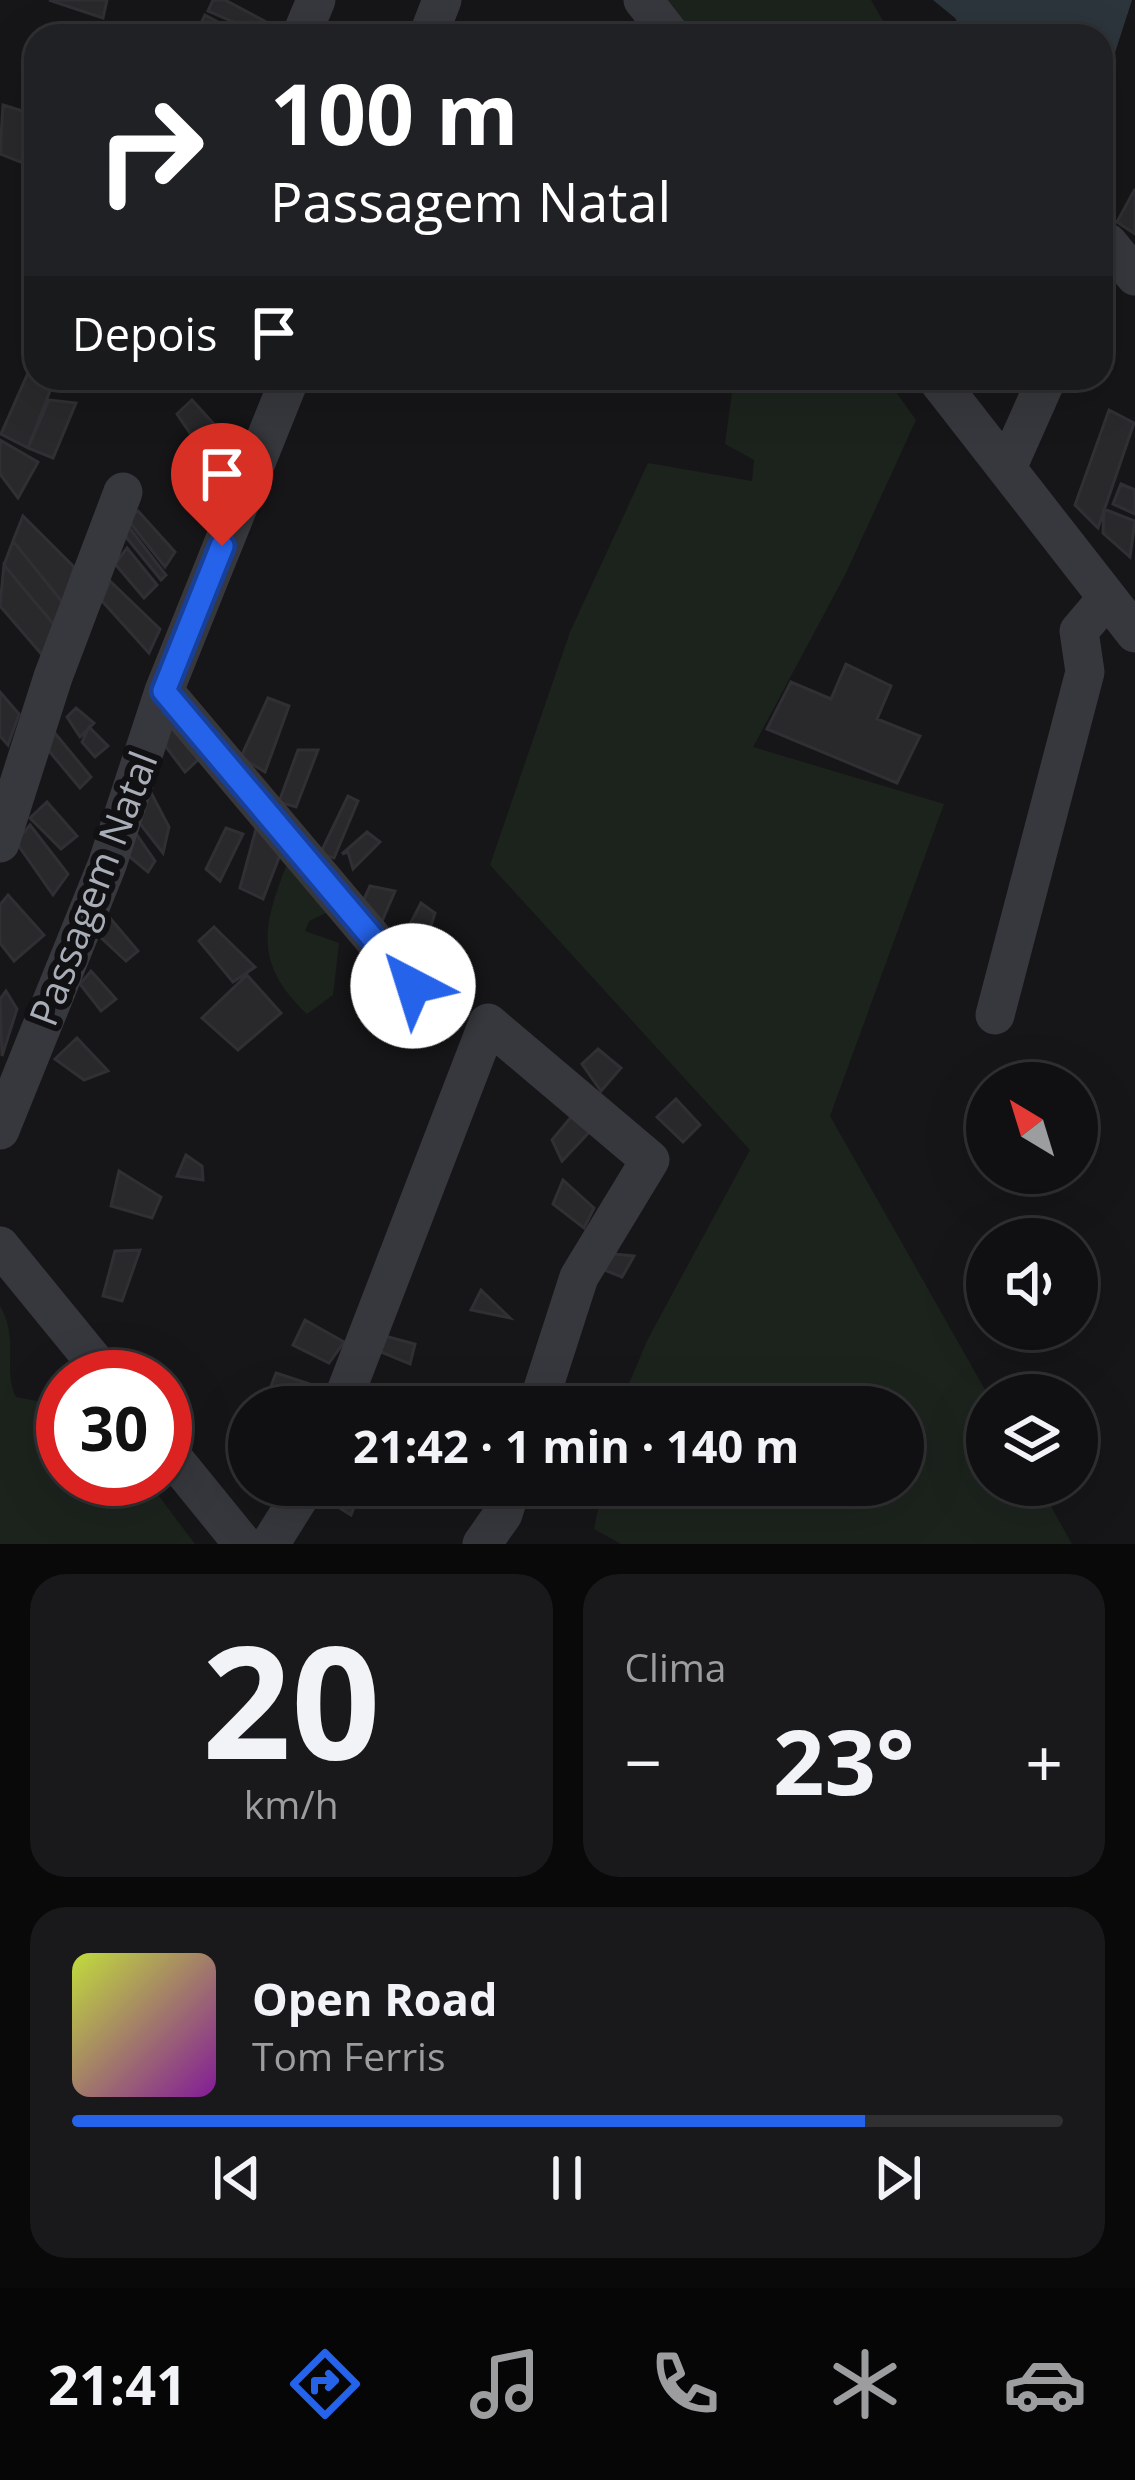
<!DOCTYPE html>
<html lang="pt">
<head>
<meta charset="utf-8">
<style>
  body { margin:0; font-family:"Open Sans",sans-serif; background:#19191b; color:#f1f3f6; height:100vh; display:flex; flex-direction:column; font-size:45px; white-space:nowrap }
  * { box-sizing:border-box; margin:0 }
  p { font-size:39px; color:#9c9d9f }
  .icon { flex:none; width:66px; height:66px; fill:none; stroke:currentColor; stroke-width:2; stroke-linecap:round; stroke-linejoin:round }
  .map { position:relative; height:1544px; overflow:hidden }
  .panel { display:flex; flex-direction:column; gap:30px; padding:30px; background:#09090a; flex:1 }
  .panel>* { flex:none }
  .top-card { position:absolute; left:24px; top:24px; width:1089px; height:366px; border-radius:36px; box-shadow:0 12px 48px #0002,0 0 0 3px #303032; background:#202124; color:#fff; overflow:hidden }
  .needle { width:78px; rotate:322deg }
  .controls { position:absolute; left:966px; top:1062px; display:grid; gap:24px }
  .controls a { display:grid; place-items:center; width:132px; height:132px; border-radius:50%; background:#101012; box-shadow:0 12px 48px #0002,0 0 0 3px #303032; font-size:60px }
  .speed { position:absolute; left:36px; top:1350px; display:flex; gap:24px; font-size:60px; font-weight:700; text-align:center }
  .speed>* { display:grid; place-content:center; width:156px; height:156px; border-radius:50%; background:#101012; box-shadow:0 12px 48px #0002,0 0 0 3px #303032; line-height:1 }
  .speed .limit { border:18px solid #d22; background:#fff; color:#111 }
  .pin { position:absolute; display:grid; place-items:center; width:102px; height:102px; color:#fff; margin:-123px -51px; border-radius:50% 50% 50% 0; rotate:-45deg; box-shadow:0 0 12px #0007 }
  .pin .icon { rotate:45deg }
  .me { position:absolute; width:132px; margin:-66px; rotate:320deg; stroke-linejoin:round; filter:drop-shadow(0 0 9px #0008) }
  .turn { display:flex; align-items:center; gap:42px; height:252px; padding:0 48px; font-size:54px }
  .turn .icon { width:156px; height:156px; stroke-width:2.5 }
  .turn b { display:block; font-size:84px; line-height:102px }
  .then { display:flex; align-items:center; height:114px; padding:0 48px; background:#0003; gap:24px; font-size:45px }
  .big { font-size:90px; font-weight:700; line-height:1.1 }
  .panel .tile { flex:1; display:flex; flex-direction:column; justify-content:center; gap:18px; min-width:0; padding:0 42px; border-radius:36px; background:#19191b }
  .panel .dial { align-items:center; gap:0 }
  .dial b { font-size:156px; line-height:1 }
  .song { display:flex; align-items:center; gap:36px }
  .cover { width:144px; height:144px; border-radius:18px; background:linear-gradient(135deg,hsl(70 70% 55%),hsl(290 70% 35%)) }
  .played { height:12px; border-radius:6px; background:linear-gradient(90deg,#2563eb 80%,#303032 80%) }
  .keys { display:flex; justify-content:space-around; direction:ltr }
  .heat { display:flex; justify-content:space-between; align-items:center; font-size:66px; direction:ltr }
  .panel .tiles { flex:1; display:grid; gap:30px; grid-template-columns:1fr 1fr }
  .tile:last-child { grid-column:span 2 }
  .trip { position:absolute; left:228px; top:1386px; width:696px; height:120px; border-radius:60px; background:#101012; box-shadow:0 12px 48px #0002,0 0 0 3px #303032; font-weight:700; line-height:120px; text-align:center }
  .tabs { display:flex; height:192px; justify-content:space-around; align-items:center; background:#060607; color:#9c9d9f }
  .tabs .icon { width:84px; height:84px }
  .tabs .current { color:#2563eb }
  .tabs b { font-size:54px; color:#f1f3f6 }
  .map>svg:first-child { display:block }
</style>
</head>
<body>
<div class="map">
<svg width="1135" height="1544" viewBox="0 0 1135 1544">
  <rect width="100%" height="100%" fill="#161618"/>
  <!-- green -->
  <path fill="#1c231d" d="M655,0H871L891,35L680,36Z
    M734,378H886L916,420L846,573L753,747L944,804L830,1116L988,1395L987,1485H1039L1072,1544H621L594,1529L603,1485H903V1407H619L648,1339L750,1150L490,865L570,632L648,463L752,481L754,460L725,444Z
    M292,851L336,908L309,921L305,931L339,943L333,995L307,1014C248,959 266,918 292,851Z
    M0,1306C20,1340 2,1369 16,1397L42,1402L63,1395V1479H146L195,1544H0Z"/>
  <!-- water -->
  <path fill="#2c353c" d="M933,0H1132L1101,96V36H965L955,18Z"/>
  <!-- building -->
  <path fill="#29292c" stroke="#303034" stroke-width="3" d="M49,0H107L103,18Z
    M213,0H225L270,24L266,36L208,11Z
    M205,15L244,36H195Z
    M3,105L36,115V168L0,154Z
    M1135,189V234L1117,222Z
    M32,364L36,378L51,388L28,448L1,434Z
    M49,400L76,403L53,458L28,448Z
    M192,400L232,444L215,470L177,414Z
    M1109,410L1134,423L1098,528L1075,505Z
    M0,440L38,462L18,498L0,474Z
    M1121,484L1135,490V514L1113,504Z
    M1104,509L1135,521L1130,557L1103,533Z
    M138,511L175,552L165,567L127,519Z
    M23,516L74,567L63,603L13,541Z
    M128,526L166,575L161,580L122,532Z
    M13,541L63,603L55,626L4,565Z
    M127,548L157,585L144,598L115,564Z
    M4,565L55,626L44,657L0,606Z
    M110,581L160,629L149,653L102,601Z
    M846,664L891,686L877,719L920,736L897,783L767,729L791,682L831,699Z
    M0,692L19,714L8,745L0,736Z
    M268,698L289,706L265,772L241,757Z
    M76,708L94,723L80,737L67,717Z
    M166,711L201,757L185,772L154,731Z
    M89,727L108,746L95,757L82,742Z
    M54,732L91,777L80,788L44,745Z
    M298,750H318L296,807L279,802Z
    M147,785L169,827L163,853L134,816Z
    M348,796L358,801L334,858L320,854Z
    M47,802L77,836L61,849L30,818Z
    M259,818L283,847L263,899L240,888Z
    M128,822L155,861L148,872L119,848Z
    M30,825L68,874L53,895L16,842Z
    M226,828L243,834L220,881L206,869Z
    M367,832L380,842L353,869L348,852L342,854Z
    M370,886L395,891L379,928L359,910Z
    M8,895L44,935L14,961L0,943V905Z
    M421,903L435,913L420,960L395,953Z
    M110,918L138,951L126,961L95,932Z
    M214,927L255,967L233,982L199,941Z
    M91,971L116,999L101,1011L80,984Z
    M247,975L281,1013L238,1050L202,1018Z
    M6,991L17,1009L2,1056L0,999Z
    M77,1038L108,1071L84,1080L55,1059Z
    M598,1049L621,1068L601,1091L582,1064Z
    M676,1099L700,1125L683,1142L657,1117Z
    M572,1116L593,1128L562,1161L552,1140Z
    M186,1155L202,1166L203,1180L177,1176Z
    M119,1171L161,1197L152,1218L111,1206Z
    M563,1180L594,1208L584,1228L553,1204Z
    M140,1250L122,1301L103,1296L115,1251Z
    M604,1253L634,1256L622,1277L602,1269Z
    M481,1290L510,1318L471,1310Z
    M305,1320L344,1342L329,1363L293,1345Z
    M381,1335L415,1344L410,1364L376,1350Z
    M276,1373L316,1386L303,1407L270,1389Z
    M341,1487L358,1497L351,1515L335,1505Z"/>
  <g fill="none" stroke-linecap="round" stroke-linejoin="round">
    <!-- minor -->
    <path stroke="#37383d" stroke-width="39" d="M643,0L671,36
      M301,36L316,0
      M428,36L442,0
      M1101,260L1108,243L1135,276
      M936,378L1135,633
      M1007,468L1047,378
      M164,691L413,986
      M0,843L53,677L123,492
      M995,1015L1085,672L1079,631L1107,598
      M0,1130L107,865L164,691L290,378
      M0,1246L107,1377
      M340,1407L488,1023L650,1160L579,1277L537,1407
      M165,1448L243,1544
      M270,1544L307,1485
      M482,1544L503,1514L512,1485"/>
  </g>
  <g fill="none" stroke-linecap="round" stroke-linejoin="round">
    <defs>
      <path id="route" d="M222,546L164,691L413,986"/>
    </defs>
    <!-- route casing -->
    <use href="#route" stroke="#184099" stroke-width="30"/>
    <!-- route -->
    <use href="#route" stroke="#2563eb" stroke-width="21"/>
  </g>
  <g text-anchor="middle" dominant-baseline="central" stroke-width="12" stroke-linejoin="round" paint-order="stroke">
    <!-- street labels -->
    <g font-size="39" fill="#a8adb8" stroke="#111113">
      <text transform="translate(92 888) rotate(-69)">Passagem Natal</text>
    </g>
  </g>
</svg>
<div class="controls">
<a><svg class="needle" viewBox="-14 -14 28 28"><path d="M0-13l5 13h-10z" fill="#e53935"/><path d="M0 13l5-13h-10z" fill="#9c9d9f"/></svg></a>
<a><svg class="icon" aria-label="sound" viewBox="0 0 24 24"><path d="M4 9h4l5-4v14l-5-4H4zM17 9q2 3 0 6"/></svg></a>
<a><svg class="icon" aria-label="layers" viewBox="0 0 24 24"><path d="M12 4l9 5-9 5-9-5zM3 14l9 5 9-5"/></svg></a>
</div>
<div class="speed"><div class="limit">30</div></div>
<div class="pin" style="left:222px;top:546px;background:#d93025"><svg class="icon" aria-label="arrive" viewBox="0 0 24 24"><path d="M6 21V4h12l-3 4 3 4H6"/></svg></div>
<svg class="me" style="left:413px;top:986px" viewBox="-20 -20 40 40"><circle r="19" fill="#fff"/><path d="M0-13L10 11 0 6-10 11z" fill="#2563eb"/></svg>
<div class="trip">21:42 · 1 min · 140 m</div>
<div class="top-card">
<div class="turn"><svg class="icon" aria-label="right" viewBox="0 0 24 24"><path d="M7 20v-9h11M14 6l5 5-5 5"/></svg><div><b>100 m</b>Passagem Natal</div></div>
<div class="then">Depois<svg class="icon" aria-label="arrive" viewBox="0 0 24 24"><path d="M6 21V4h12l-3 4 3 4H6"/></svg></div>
</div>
</div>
<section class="panel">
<div class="tiles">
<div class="tile dial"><b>20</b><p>km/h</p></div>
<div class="tile"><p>Clima</p>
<div class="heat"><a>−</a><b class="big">23°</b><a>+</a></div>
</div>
<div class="tile">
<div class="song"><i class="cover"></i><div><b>Open Road</b><p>Tom Ferris</p></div></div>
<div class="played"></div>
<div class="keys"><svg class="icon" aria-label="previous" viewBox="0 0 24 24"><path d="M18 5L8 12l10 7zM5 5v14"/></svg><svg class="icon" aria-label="pause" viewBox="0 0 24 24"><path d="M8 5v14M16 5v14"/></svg><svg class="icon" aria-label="next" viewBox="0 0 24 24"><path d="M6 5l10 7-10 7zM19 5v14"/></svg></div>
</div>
</div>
</section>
<nav class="tabs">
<b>21:41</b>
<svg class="icon current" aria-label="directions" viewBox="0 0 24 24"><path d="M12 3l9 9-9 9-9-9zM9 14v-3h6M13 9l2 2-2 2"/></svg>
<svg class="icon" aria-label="music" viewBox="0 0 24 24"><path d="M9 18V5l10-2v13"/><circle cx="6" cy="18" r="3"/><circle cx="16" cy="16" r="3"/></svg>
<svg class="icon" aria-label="phone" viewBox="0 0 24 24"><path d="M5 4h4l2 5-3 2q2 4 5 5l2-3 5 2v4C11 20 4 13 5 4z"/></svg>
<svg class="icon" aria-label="climate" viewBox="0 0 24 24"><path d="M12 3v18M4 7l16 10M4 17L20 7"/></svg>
<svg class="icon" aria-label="car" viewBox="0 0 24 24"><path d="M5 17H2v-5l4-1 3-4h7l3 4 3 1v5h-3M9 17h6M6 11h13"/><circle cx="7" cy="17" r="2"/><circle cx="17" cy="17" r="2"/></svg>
</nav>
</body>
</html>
